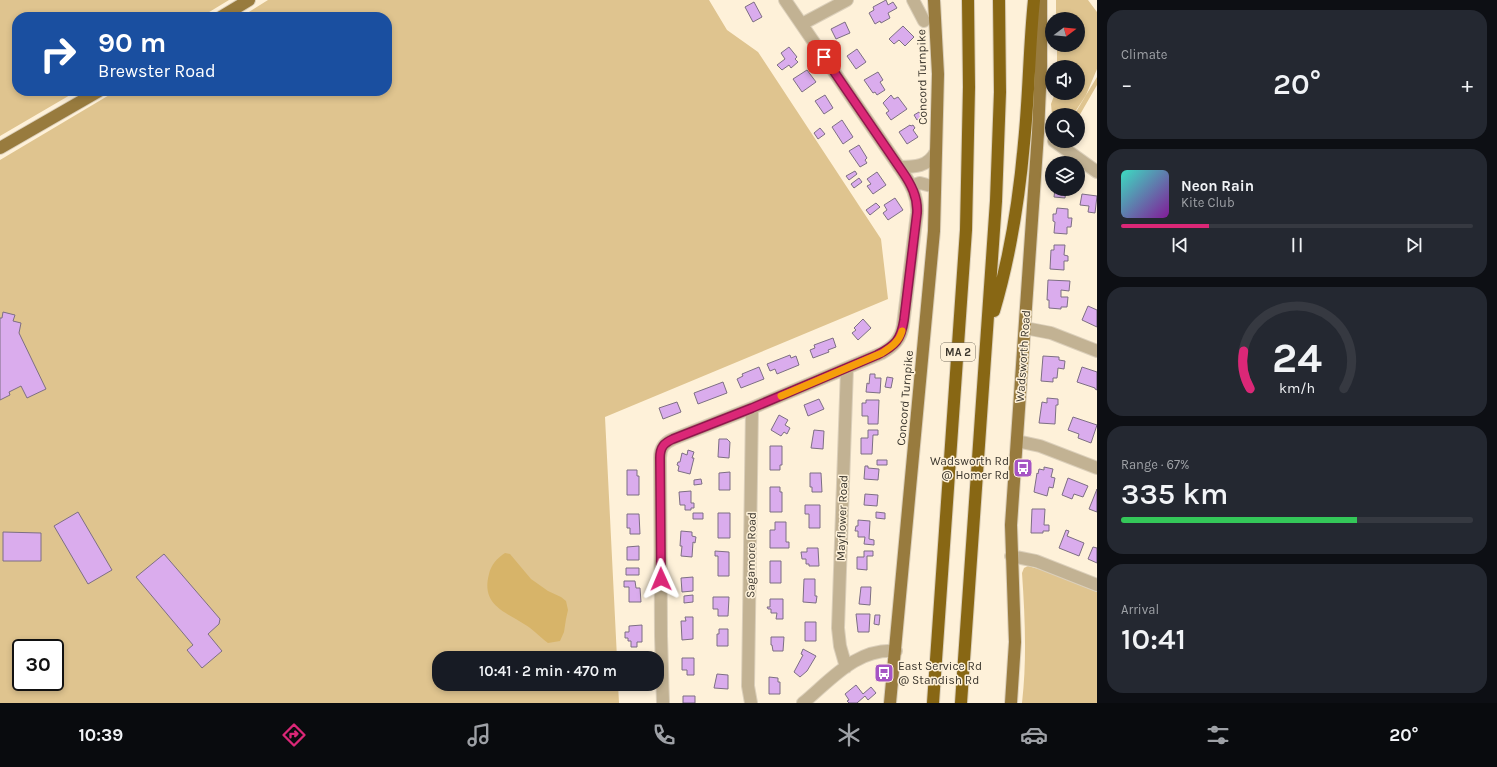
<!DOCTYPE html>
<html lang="en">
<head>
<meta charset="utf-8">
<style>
  body { margin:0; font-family:Karla,sans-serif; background:#242831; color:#f1f3f6; height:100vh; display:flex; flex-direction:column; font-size:15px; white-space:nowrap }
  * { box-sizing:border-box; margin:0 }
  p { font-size:13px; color:#9ea1a6 }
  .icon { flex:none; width:22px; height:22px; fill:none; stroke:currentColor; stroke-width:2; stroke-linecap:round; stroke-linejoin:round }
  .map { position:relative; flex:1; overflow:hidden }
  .sheet { display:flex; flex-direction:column; gap:10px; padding:10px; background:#0d0f14; width:400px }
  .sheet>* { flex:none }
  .hud { position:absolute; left:12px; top:12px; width:380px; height:84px; border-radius:16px; box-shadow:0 2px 6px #0003; background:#1a4fa0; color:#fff; overflow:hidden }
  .needle { width:26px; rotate:74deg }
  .fabs { position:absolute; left:1045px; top:12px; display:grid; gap:8px }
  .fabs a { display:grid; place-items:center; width:40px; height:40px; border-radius:50%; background:#171b24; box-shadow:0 2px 6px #0003; font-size:20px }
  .speed { position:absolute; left:12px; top:639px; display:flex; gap:8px; font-size:20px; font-weight:700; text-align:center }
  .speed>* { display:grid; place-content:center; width:52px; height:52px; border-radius:50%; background:#171b24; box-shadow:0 2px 6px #0003; line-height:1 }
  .speed .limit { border:2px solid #111; border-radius:6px; background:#fff; color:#111 }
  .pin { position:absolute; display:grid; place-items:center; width:34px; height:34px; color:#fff; margin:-17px; border-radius:8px; box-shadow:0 2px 6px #0006 }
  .me { position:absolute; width:44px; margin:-22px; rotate:359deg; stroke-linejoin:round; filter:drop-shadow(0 0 3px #0008) }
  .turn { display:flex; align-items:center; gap:14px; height:84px; padding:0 20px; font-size:18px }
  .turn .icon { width:52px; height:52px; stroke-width:2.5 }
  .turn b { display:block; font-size:28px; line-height:34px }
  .big { font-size:30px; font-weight:600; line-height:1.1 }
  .sheet .tile { flex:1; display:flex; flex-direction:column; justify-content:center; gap:6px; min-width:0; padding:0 14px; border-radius:16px; background:#242831 }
  .sheet .dial { align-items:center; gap:0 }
  .dial svg { height:104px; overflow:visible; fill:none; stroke:#363941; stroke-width:7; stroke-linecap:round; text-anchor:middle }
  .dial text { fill:#f1f3f6; stroke:none }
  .song { display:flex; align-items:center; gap:12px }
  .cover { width:48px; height:48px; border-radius:6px; background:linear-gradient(135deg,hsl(170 70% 55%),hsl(290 70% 35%)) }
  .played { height:4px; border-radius:2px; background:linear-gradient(90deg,#db2777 25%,#363941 25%) }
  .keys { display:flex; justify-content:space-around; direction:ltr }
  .heat { display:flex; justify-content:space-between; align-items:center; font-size:22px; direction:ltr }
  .charge { height:6px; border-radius:3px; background:linear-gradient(90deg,#34c759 67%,#363941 0) }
  .trip { position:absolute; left:432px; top:651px; width:232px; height:40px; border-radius:16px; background:#171b24; box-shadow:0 2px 6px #0003; font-weight:600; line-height:40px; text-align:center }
  .dock { display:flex; height:64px; justify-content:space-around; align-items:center; background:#090b0e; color:#9ea1a6 }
  .dock .icon { width:28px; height:28px }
  .dock .current { color:#db2777 }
  .dock b { font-size:18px; color:#f1f3f6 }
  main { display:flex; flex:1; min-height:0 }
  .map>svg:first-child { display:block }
</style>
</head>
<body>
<main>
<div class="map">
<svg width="1097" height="703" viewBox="0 0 1097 703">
  <rect width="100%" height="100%" fill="#fef1d9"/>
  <!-- green -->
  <path fill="#dfc48f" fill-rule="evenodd" d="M0,0H229L201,17H17V91H77L0,136Z
    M268,0H709L727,30L758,52L881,239L888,299L605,417L617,658H439V684H618L619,703H0V160L116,91H387V17H241ZM21,648H55V682H21Z
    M1056,0H1088L1097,12V69L1086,95L1073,115H1052L1051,104L1055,93H1078V67H1057V45H1078V19H1056Z
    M1097,77V85L1078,118V115H1074Z
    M1028,566L1042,570L1097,592V703H1022C1027,659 1025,617 1022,573L1024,568Z"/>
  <!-- water -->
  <path fill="#d7b469" d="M505,553L510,554L531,579L548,591L561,597L566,601L568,610L566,619L564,632L560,641L548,643C540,637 533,629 524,624C503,611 481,604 489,574C491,565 497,558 505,553Z"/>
  <!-- building -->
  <path fill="#daaced" stroke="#7d6f83" d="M886,0L888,5L893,2L897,8L888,13L890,18L881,23L880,21L875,24L869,13L874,10L873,7Z
    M754,2L762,17L753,22L745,7Z
    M845,22L850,33L836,39L831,29Z
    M903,26L914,37L905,46L899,40L894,44L889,39Z
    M789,47L797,57L795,59L798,62L791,68L789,65L782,70L777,65L785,59L781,53Z
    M857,49L866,62L856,69L847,56Z
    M807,70L816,82L802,92L793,79Z
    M878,72L883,80L880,82L885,90L877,95L875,92L873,93L864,80Z
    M825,95L833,108L824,114L815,101Z
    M891,95L894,99L898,97L907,109L891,120L886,113L889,111L883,103Z
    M919,112L922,117L917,120L914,115Z
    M842,120L853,137L843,144L832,127Z
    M910,125L911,126L913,125L915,128L913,130L918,137L907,144L899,132Z
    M820,128L825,134L818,139L814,133Z
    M859,145L867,158L865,160L867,163L860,167L849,151Z
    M855,171L857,174L849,180L846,176Z
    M877,172L886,185L873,194L867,186L871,184L867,179Z
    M859,178L862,182L854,188L851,184Z
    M1055,189H1066L1065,198L1054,197Z
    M1082,194L1097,196L1095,213L1088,212L1089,206L1080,205Z
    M895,198L903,210L888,220L883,213L887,210L884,205Z
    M876,203L880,207L870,215L866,210Z
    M1057,208L1068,209V218H1072L1071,227H1067V234L1054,233L1055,222L1053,221V214H1056Z
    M1054,245H1065L1064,255L1068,256V261H1064V270L1050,269L1051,250H1054Z
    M1048,280L1070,281L1069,291L1061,290V297H1068L1067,307H1061V309L1049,308V300H1047Z
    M1088,306L1097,310V327L1082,320Z
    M3,312L15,315L13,321L21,323L19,333L46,389L27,398L21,386L9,392L10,395L0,400V318H2Z
    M863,319L871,328L858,340L852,333L856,330L854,328Z
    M833,338L836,347L828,350L829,352L813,358L810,350L815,348L814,345Z
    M790,355L791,358L796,356L799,365L777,374L775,369L770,371L767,364Z
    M1043,356L1059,357V360L1065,361L1064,369L1058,368L1057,378H1053V382L1041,381Z
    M759,367L764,379L741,388L737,379L743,376L742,374Z
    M1082,367L1097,372V390L1095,389V388L1077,382Z
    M870,374H875V378H881L880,393L866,392L867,383L869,384Z
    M887,377L893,378L891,388L885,387Z
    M723,382L727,393L698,404L694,393Z
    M1047,398L1058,399V405H1056L1055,424L1039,423L1042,402L1047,403Z
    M819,399L824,409L808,416L804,405Z
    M866,400H879L878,424H868V416H862V403H866Z
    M677,402L681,412L663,419L659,408Z
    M779,415L788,420L785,425L790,428L787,434L784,432L781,436L771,430Z
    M1073,417L1097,425L1091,443L1078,438L1079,434L1068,430Z
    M814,430L824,431L823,449L811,448Z
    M868,430H878V435H873L872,454H861V438H868Z
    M719,439H727L730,442L729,458L718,457Z
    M770,446H782V465H780V470H770Z
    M688,450L694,452L692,458H694L690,474L678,471L679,466L677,465L678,462H680L682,453L687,455Z
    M877,460H887V465H877Z
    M865,466H868V468L879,469L878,480L864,479Z
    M1044,467L1053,469L1051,477L1055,478L1053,488L1049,487L1047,496L1034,492L1037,473L1038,474L1039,469L1044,470Z
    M627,470H637V476H639V495H627Z
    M730,472V490H719V473Z
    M810,473H821L822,492H812V487H810Z
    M1068,478L1088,486L1083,497L1074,494L1072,499L1062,495Z
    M701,479L702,484L694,485V480Z
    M770,487H780V492H782V512H770Z
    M1097,489V512L1089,509Z
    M691,491V503H694V508H691V510H685V505H680L679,492Z
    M865,494L878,495L877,506L864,505Z
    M805,505H820V528H809V514H805Z
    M1032,509H1045L1044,525H1049V531H1043V533H1031Z
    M78,512L112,570L88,584L54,526Z
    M876,512L885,513V519L876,518Z
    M693,513H703V519H693Z
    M718,513H730V538H718Z
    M627,514H639L640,534H630V528H627Z
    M858,520L870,521L869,539L874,540V545L864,544L865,537H858V531H855L856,526H858Z
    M775,522H786V542H789V548H770V530H775Z
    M1066,530L1069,531L1067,536L1084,543L1079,556L1059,548Z
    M681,531L692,532V536L696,537L695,543L693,542L692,557L681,556L682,546H680Z
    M3,532L41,533V561H3Z
    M639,546V560H627V547Z
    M1093,547L1097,548V563L1088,559Z
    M807,548H818L819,566H809V564H806V559H802L801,552H807Z
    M715,551L729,552V576H718V556H715Z
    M864,551H873V556H867V570L857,569V557H864Z
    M164,554L220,619L219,624L208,634L222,651L202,668L187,650L193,645L136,577Z
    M770,561H781V583H770Z
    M626,568H639V575H626Z
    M693,577V591L682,592L681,578Z
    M804,579H815V596H817L816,603L803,602Z
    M624,581H635L636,588H640L641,602H629V587H624Z
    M861,587H871L870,605L859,604Z
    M693,595V602L684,603V596Z
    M713,597H729L728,616H718V609H713Z
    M770,599H783V619H776L777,613H771V609H768L767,607H770Z
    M856,614H870L869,632H858Z
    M875,615H880L879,625L874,624Z
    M685,617H693V639L682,640L681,621H686Z
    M805,622H816V641H805Z
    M642,625V642H637V647H631V641H628V638H625V632H629V626Z
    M719,629H728V646H717V634H719Z
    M771,637H784L783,651H773L772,645H771Z
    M803,649L816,656L807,671L800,677L794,672L803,655L801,654Z
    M682,658H694V675H687V670H682Z
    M717,674L728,675V689L714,688Z
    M769,677L778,678V682H780V694H769Z
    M631,684H643V688L631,689Z
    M856,685L863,694L871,687L876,693L868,700L865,696L857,703H849L847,701L849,700L845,694Z
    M683,696H695V703H683Z"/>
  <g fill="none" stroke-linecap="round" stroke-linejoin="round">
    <defs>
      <path id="minor" d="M913,0L924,21
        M802,24L847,0
        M1054,141L1097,172
        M899,167C914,167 929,167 936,151
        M911,186L920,183L935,187
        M1025,328L1051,333L1097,351
        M1017,441L1040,446L1097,468
        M1011,556L1036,561L1097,585
        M846,667L840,646L838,628L847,368
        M663,703L661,636L660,458C660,448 664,443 673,439L752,408L882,353C894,346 901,339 903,325L917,213C918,197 911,184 902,171L785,0
        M751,703L748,686L752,408
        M803,703C831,680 856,648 896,651"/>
      <path id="major" d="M221,17L249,0
        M0,148L99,91
        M890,703L934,231L938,74L934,0
        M1011,703L1015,642L1011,525L1038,133L1041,66V0"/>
      <path id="highway" d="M994,311C1010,257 1019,200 1024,143C1029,95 1029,48 1034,0
        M933,703L966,230L969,87L968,0
        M961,703L996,201L1000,92L999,0"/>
    </defs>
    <!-- minor casing -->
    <use href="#minor" stroke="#dbcfba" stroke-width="14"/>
    <!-- major casing -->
    <use href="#major" stroke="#dbcfba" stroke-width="14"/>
    <!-- highway casing -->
    <use href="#highway" stroke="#dbcfba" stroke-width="14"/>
    <!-- minor -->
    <use href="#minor" stroke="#c2b293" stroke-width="12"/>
    <!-- major -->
    <use href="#major" stroke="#987b3e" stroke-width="12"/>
    <!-- highway -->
    <use href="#highway" stroke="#886714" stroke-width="12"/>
  </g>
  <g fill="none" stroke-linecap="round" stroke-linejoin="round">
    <defs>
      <path id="route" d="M661,579L660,458C660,447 664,443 673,439L752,408L877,355C895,346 901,340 904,320L917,213C918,197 911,184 902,171L824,57"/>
    </defs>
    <!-- route casing -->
    <use href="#route" stroke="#8e194d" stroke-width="10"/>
    <!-- route -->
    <use href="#route" stroke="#db2777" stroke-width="7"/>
    <!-- slow -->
    <path stroke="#f59e0b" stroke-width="7" d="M781,396L882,353C891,347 899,342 902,331"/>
  </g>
  <!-- icons -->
  <defs>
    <symbol id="bus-square" viewBox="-11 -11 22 22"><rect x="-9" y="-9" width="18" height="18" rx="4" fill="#a654c4" stroke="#fef1d9"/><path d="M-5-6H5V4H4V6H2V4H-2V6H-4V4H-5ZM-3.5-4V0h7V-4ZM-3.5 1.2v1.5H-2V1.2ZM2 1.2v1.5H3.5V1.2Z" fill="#fff"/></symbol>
  </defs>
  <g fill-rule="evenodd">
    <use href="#bus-square" x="1012" y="457" width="22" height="22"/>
    <use href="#bus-square" x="873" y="662" width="22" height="22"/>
  </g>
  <g text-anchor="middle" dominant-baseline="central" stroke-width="3" stroke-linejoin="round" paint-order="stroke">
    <!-- shield labels -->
    <rect fill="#fef1d9" stroke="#766e61" stroke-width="1" x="941" y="343" width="34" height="18" rx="3"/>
    <g font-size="11" font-weight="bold" fill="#3b362d">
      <text x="958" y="352">MA 2</text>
    </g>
    <!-- street labels -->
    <g font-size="12" fill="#3b362d" stroke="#fef1d9">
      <text transform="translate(922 77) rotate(-91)">Concord Turnpike</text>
      <text transform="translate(1023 356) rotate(-86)">Wadsworth Road</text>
      <text transform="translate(905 398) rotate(-85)">Concord Turnpike</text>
      <text transform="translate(842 518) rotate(-88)">Mayflower Road</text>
      <text transform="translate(751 555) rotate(-89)">Sagamore Road</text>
    </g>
    <!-- poi labels -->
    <g font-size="12" fill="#3b362d" stroke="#fef1d9" text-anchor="end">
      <text x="1009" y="461">Wadsworth Rd<tspan x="1009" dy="14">@ Homer Rd</tspan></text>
      <text x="898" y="666" text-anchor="start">East Service Rd<tspan x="898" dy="14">@ Standish Rd</tspan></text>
    </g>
  </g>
</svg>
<div class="fabs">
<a><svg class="needle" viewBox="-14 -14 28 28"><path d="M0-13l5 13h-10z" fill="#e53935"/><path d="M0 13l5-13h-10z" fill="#9ea1a6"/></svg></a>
<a><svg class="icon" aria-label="sound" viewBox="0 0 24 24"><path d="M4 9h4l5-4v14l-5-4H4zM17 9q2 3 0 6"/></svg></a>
<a><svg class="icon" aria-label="search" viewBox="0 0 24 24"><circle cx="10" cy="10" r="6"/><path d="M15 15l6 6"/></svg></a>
<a><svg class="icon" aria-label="layers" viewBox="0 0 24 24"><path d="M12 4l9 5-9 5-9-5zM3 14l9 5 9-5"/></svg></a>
</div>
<div class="speed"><div class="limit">30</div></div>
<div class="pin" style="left:824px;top:57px;background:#d93025"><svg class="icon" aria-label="arrive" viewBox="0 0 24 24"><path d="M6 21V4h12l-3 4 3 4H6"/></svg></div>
<svg class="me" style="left:661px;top:579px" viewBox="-20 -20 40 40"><path d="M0-17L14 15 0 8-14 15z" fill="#db2777" stroke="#fff" stroke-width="4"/></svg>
<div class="trip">10:41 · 2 min · 470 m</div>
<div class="hud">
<div class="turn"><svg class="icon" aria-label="right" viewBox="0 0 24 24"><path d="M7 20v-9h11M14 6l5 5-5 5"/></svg><div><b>90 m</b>Brewster Road</div></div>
</div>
</div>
<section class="sheet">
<div class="tile"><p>Climate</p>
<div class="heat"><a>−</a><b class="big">20°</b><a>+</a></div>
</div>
<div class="tile">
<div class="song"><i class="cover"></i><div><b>Neon Rain</b><p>Kite Club</p></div></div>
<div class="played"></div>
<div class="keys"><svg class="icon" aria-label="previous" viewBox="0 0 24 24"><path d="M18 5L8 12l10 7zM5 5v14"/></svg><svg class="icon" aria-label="pause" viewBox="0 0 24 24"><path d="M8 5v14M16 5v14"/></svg><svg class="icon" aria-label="next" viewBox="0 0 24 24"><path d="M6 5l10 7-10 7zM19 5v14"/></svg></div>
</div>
<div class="tile dial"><svg viewBox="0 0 100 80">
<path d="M14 69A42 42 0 1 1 86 69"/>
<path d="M14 69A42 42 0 0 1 9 40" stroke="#db2777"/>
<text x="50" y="56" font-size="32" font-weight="700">24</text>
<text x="50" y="72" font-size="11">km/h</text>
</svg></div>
<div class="tile"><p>Range · 67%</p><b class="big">335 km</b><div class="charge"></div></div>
<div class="tile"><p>Arrival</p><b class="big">10:41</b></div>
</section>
</main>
<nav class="dock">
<b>10:39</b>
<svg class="icon current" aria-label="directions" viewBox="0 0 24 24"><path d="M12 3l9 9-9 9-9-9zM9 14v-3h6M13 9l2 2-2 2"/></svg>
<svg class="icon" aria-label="music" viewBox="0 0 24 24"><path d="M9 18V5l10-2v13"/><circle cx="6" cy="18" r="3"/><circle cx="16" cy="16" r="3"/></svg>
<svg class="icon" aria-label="phone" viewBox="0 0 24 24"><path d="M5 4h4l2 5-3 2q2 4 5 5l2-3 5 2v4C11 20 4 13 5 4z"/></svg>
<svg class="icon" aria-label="climate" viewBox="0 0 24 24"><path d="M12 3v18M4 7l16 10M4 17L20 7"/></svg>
<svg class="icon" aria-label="car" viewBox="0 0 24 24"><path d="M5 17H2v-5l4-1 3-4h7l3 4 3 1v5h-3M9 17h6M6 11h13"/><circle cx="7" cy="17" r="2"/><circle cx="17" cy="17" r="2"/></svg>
<svg class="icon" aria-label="filters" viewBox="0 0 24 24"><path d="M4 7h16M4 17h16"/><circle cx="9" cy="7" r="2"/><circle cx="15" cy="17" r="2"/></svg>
<b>20°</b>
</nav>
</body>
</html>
